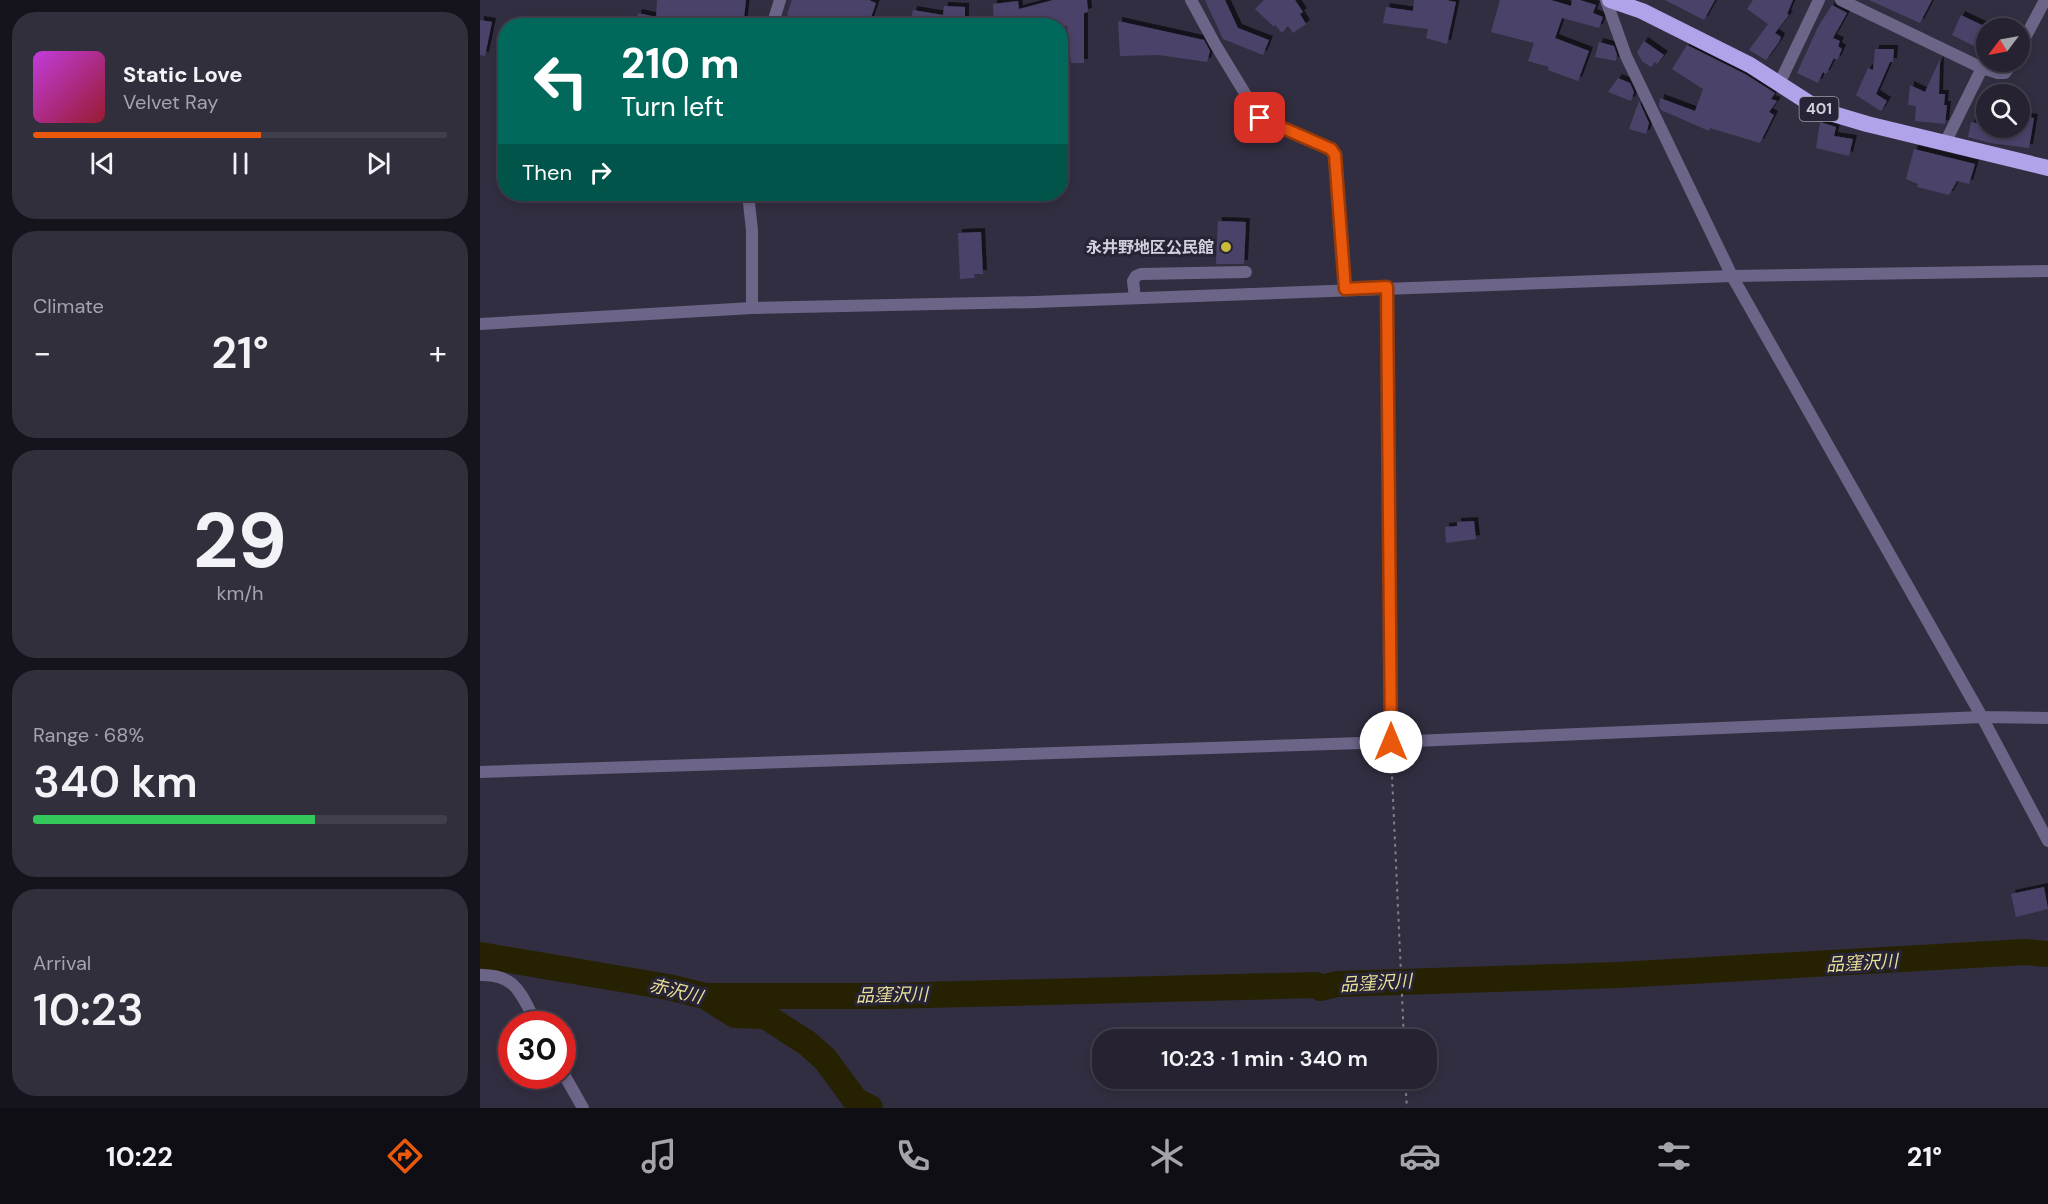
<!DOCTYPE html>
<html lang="en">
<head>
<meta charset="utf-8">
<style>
  body { margin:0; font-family:"DM Sans","Noto Sans JP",sans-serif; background:#322f3d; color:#f1f3f6; height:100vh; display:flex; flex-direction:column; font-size:22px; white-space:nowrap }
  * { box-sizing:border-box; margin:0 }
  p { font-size:20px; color:#a4a4ab }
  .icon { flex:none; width:33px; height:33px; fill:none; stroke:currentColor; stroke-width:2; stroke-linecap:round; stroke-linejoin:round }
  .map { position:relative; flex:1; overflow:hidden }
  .details { display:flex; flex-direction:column; gap:12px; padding:12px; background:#15131b; width:480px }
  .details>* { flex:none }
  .banner { position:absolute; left:18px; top:18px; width:570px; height:183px; border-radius:24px; box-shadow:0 3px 9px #0003,0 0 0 2px #423f4d; background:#00695c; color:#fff; overflow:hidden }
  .needle { width:39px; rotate:238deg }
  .buttons { position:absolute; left:1496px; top:18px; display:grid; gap:12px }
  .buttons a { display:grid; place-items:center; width:54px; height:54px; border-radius:50%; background:#262231; box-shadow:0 3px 9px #0003,0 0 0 2px #423f4d; font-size:30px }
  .speed { position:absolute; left:18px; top:1011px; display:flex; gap:12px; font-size:30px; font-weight:700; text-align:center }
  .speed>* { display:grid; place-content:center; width:78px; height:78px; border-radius:50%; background:#262231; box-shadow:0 3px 9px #0003,0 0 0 2px #423f4d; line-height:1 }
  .speed .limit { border:9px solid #d22; background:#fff; color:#111 }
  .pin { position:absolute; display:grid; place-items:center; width:51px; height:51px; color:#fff; margin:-26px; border-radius:12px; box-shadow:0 3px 9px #0006 }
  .me { position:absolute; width:66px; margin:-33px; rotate:0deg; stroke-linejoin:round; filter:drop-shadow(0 0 4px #0008) }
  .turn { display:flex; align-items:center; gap:21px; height:126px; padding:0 24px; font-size:27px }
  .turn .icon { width:78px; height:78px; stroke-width:2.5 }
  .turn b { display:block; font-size:42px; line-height:51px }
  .then { display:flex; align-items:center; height:57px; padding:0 24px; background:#0003; gap:12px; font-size:22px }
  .big { font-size:45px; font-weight:600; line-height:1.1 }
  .details .tile { flex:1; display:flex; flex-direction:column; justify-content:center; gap:9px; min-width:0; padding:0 21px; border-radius:24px; background:#322f3d }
  .details .dial { align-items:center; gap:0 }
  .dial b { font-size:78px; line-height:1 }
  .song { display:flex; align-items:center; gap:18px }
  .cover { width:72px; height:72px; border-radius:9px; background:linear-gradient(135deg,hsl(290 70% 55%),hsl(350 70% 35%)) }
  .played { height:6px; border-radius:3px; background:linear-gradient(90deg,#ea580c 55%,#423f4d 55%) }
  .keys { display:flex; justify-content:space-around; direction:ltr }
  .heat { display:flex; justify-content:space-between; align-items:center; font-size:33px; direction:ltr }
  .charge { height:9px; border-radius:4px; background:linear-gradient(90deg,#34c759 68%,#423f4d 0) }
  .trip { position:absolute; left:612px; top:1029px; width:345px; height:60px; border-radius:24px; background:#262231; box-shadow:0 3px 9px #0003,0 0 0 2px #423f4d; font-weight:600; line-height:60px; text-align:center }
  .menu { display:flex; height:96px; justify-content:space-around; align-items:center; background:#0f0e14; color:#a4a4ab }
  .menu .icon { width:42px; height:42px }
  .menu .active { color:#ea580c }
  .menu b { font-size:27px; color:#f1f3f6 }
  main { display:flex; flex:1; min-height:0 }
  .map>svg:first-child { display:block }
</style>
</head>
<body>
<main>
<section class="details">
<div class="tile">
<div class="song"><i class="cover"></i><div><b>Static Love</b><p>Velvet Ray</p></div></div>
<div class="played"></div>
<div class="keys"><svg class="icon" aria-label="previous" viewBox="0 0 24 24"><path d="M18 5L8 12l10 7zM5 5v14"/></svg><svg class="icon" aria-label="pause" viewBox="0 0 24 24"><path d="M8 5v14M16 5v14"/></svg><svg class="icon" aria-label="next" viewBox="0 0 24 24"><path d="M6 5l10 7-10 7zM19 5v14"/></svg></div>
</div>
<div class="tile"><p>Climate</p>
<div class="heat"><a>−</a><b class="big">21°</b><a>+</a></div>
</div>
<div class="tile dial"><b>29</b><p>km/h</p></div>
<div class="tile"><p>Range · 68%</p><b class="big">340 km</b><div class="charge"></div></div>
<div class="tile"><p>Arrival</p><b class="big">10:23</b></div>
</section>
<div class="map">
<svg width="1568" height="1108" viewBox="0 0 1568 1108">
  <defs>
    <filter id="shadow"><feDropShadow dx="4" dy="-4" stdDeviation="0" flood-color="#0009"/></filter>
  </defs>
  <rect width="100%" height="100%" fill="#322e41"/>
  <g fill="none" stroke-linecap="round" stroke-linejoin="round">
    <!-- river -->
    <path stroke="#262101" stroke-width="26" d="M0,955L188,987L225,996L255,1015L285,1016L327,1043L345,1059L376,1101L390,1108
      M225,996H406L836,985L841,988L857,984L1139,975L1545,952L1568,954"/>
  </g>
  <!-- building -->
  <path fill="#4b4369" filter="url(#shadow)" d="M177,0H266L263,26H155L158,13L176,17Z
    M312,0H389L396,3L388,26H376L354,17L351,26H349L326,17L324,21L307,15Z
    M573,0H607L608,12L604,13V63H591L587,26H514L513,4L538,1L539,9Z
    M725,0H745L758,28L789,40L783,55L743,39Z
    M784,0H815L823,12L820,14L826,24L813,33L808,26L802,33L795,25L794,27L775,9Z
    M934,0H966L976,2L967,44L946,38L948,29L903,23L906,7L933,11Z
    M1020,0H1071L1091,6L1092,0H1100L1116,5L1113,13L1123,17L1119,28L1082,18L1075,38L1109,51L1098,81L1068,70L1069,67L1048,61L1054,43L1011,32Z
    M1185,0H1235L1224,20Z
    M1273,0H1313L1307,14L1309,15L1295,33L1301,37L1299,42L1286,60L1269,50L1288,24L1267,9Z
    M1389,0H1452L1440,23Z
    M1352,5L1367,13L1353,38L1360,41L1358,46L1362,49L1357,60L1354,58L1346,74L1343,72L1338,83L1317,73L1338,27Z
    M464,6L485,7V26H430L433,10L463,15Z
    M1481,15L1506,27V52L1472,35Z
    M0,20L12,22L5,56L0,55Z
    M638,21L724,40L730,51L727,62L679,55L640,56Z
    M1164,41L1184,55L1177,64L1175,62L1171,67L1162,61L1157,52Z
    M1119,42L1134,46L1137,55L1136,61L1115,57Z
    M1207,45L1265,74L1295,93L1291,99L1297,101L1289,112L1294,115L1280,143L1230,128L1229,131L1181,110L1179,106L1180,98L1215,111L1223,89L1192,69Z
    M1395,49H1414L1413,62H1410L1396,94L1407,101L1401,111L1376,95L1388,68L1393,70Z
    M1460,59L1459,94H1465L1464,105H1467L1465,124L1435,121L1436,106L1428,105L1430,85L1445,92Z
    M1138,78L1150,83L1154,92L1151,101L1128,92Z
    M1159,101L1169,123L1166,134L1149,129Z
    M1539,116L1554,118L1549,148L1510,143L1488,137L1491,122L1506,125V128H1539Z
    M1340,122L1356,127L1354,136L1373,139L1369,156L1336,148Z
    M1434,149L1495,164L1489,184L1477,181L1469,195L1437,187L1438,184L1426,179Z
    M738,221L766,222L764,264H736Z
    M501,232L503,274H494L495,278L480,279L478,233Z
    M994,521L996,539L966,543L965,527L977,526V522Z
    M1564,887L1568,909L1536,917L1531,894Z"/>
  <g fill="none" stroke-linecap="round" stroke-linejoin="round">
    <!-- path -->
    <path stroke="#817e8e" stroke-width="2" stroke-dasharray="3 4.5" stroke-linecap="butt" d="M911,754L924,1040
      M925,1078L927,1108"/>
    <!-- minor -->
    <path stroke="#6c6588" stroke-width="12" d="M711,0L735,44L780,118L851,149L855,155L865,289
      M1126,0L1146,56L1252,276L1502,717L1568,841
      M1361,0L1502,68L1518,73H1525L1533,62
      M292,26L300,0
      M1539,49L1564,2
      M1299,84L1339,0
      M1465,143L1502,68
      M268,194L272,230V308
      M907,287L911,742
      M655,298L653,281L656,276L661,274L766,272
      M0,772L911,742L1502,717L1568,718
      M0,975C38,974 41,996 57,1024
      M82,1071L103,1108"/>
    <!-- tertiary -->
    <path stroke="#6c6588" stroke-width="12" d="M0,324L272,308L555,302L1252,276L1568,271"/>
    <!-- trunk -->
    <path stroke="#b1a2e9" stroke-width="16" d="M1130,0L1162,11L1270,65L1340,110L1387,124L1568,168"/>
  </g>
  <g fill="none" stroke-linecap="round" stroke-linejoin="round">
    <defs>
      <path id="route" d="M780,118L851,149L855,155L865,289L907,287L911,742"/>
    </defs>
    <!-- route casing -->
    <use href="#route" stroke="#983908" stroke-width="15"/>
    <!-- route -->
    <use href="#route" stroke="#ea580c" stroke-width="10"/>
  </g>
  <!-- markers -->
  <circle fill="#caba3a" stroke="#282437" stroke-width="2" cx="746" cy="247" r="6"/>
  <g text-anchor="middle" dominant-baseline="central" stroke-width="6" stroke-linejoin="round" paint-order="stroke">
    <!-- shield labels -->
    <rect fill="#282437" stroke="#9f9cab" stroke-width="1.5" x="1319.5" y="97" width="39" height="24" rx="4.5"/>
    <g font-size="15" font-weight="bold" fill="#d2d0dd">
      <text x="1339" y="109">401</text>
    </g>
    <!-- poi labels -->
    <g font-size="16" font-weight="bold" fill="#d2d0dd" stroke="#282437" text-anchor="end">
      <text x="734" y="247">永井野地区公民館</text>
    </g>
    <!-- water labels -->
    <g font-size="18" font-style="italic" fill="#e8df96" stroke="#282437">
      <text transform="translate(1382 963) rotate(-3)">品窪沢川</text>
      <text transform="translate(896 983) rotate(-3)">品窪沢川</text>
      <text transform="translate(196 991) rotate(14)">赤沢川</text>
      <text transform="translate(412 995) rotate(-1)">品窪沢川</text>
    </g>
  </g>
</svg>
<div class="buttons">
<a><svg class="needle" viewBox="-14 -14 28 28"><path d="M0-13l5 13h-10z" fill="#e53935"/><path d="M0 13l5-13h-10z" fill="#a4a4ab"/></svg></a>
<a><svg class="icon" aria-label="search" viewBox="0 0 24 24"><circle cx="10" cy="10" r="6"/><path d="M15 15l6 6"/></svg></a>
</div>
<div class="speed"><div class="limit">30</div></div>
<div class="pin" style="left:780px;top:118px;background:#d93025"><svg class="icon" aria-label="arrive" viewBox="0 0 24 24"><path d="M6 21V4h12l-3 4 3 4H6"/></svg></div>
<svg class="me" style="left:911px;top:742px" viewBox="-20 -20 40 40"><circle r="19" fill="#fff"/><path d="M0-13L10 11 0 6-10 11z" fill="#ea580c"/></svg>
<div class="trip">10:23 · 1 min · 340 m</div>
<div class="banner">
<div class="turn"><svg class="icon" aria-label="left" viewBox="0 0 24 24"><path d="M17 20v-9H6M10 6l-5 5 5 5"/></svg><div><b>210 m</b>Turn left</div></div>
<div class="then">Then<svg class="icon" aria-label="right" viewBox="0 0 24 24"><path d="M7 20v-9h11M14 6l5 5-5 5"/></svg></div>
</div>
</div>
</main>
<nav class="menu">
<b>10:22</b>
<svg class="icon active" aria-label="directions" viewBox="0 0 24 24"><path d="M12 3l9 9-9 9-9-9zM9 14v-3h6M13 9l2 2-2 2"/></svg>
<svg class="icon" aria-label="music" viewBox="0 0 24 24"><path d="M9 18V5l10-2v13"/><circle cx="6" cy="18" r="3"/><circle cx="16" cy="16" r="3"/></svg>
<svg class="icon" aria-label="phone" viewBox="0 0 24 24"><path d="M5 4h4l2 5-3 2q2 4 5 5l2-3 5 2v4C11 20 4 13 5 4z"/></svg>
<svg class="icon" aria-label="climate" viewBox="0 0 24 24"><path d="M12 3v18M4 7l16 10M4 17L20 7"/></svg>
<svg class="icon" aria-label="car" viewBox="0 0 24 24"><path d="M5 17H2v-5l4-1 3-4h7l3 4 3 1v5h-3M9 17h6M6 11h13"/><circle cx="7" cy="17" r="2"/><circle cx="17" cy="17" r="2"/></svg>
<svg class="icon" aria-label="filters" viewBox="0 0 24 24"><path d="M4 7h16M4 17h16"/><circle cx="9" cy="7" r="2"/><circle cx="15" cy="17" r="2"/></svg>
<b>21°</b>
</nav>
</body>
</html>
